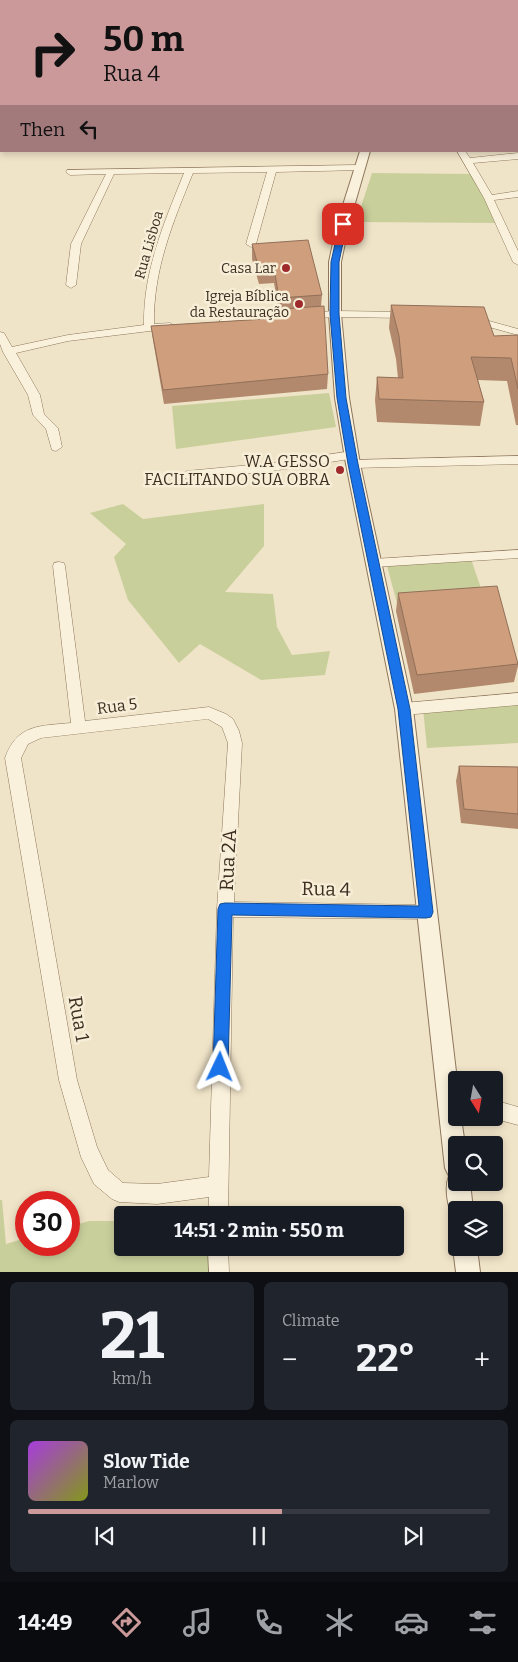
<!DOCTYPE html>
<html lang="en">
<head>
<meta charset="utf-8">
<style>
  body { margin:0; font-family:Bitter,serif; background:#20242c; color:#f1f3f6; height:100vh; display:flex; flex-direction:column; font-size:19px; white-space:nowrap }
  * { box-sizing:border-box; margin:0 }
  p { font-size:16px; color:#9ea1a6 }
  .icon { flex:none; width:28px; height:28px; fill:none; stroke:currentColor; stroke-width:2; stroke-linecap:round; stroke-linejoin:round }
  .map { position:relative; height:1272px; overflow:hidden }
  .side { display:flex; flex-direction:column; gap:10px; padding:10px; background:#0d0f14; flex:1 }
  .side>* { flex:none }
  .guide { position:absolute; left:0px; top:0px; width:519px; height:152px; box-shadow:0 2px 8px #0003; background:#cc999b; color:#111; overflow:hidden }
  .needle { width:32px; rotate:169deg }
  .fabs { position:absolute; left:448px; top:1071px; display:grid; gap:10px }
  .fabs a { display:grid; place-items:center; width:55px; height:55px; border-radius:5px; background:#171b24; box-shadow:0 2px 8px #0003; font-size:25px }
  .speed { position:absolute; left:15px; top:1191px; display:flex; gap:10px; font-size:25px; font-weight:700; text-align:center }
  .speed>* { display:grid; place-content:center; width:65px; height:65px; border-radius:50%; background:#171b24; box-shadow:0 2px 8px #0003; line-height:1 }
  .speed .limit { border:8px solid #d22; background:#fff; color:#111 }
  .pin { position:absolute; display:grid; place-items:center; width:42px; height:42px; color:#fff; margin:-21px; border-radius:10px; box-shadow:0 2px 8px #0006 }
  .me { position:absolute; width:55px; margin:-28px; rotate:2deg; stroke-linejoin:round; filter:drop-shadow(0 0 4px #0008) }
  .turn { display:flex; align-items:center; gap:18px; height:105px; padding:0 20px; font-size:22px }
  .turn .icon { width:65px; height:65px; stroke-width:2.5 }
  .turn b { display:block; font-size:35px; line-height:42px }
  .then { display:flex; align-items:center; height:48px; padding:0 20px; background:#0003; gap:10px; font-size:19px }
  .big { font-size:38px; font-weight:700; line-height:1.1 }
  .side .card { flex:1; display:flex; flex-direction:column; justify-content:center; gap:8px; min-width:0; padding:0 18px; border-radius:8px; background:#20242c }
  .side .dial { align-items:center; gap:0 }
  .dial b { font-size:65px; line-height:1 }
  .song { display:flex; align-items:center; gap:15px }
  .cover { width:60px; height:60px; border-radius:8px; background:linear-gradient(135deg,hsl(280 70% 55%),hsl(70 70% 35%)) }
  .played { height:5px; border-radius:2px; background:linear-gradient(90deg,#cc999b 55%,#363941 55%) }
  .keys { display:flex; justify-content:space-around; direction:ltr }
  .heat { display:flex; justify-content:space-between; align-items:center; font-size:28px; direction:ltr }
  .side .tiles { flex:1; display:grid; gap:10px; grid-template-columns:1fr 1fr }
  .card:last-child { grid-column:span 2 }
  .trip { position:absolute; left:114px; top:1206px; width:290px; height:50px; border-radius:5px; background:#171b24; box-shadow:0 2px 8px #0003; font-weight:700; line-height:50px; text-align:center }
  .tabs { display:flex; height:80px; justify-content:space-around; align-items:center; background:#090b0e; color:#9ea1a6 }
  .tabs .icon { width:35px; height:35px }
  .tabs .on { color:#cc999b }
  .tabs b { font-size:22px; color:#f1f3f6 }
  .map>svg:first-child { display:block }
</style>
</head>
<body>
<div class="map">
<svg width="518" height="1272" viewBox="0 0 518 1272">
  <rect width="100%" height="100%" fill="#f0e4c8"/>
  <!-- green -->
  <path fill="#c9cf9b" d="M372,173L472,174L497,223L356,222Z
    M329,393L336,427L176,449L172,406Z
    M123,504L143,519L264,504V546L225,592L273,594L277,627L292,655L330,651L325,675L261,680L200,644L179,663L128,600L114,557L126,544L90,513Z
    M471,559L485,600L398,607L387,566Z
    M518,702V743L427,748L423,709Z
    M0,1200H2L6,1244L26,1238V1245H69V1227L89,1221H122V1248H218L219,1272H0Z"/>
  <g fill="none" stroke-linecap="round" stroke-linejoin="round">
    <defs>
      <path id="minor" d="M144,0H150V1H144Z
        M471,0H489V1H471Z
        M0,5H1V9H0Z
        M457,151H465L470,158L518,153V159L473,163L492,195L518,191V197L494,200L518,251V265L513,262L484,198Z
        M359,165L362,166V170L276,172L256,244L251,247L246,244L267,172L193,173C173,222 153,270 154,324L170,323L175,326L174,328L68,341L16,353L40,395L44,414L58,428L62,447L56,451L52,450L46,429L33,415L28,395L3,352L0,344V332L4,333L12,347L68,335L144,325C143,271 164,223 184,173L114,174L81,244L76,285L71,288L66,285L71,244L106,174L70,175L66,172L67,170Z
        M335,311L409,312L414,315L409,318L335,317L224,324L219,321L224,318Z
        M471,316L518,329V335L467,321L466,319L467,317Z
        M352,451L356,452L358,455L356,458L272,471L187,479L181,475L187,471L272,463Z
        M518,456V464L353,468L347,464L353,460Z
        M518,550V558L374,567L369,566L368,563L369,560L374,559Z
        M59,562L64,563L65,566L85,721L209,707L226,714L233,719L239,731L242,743L234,902L426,905L432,907L434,912L432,917L426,919L233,917L228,1215H208L209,1197L157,1204L119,1202L112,1199L94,1184L81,1157L59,1080L5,758C17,724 40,726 71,723L53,566L54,563ZM208,719L222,727L228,743L217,909L209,1177L157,1184L123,1183L108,1170L97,1147L77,1080L21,758L28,744L41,738Z
        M518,693V705L404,715L399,713L397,709L399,705L404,703Z
        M494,1100L518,1107V1125L492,1118H494Z
        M208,1248H228L229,1272H209Z"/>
      <path id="tertiary" d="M423,0H431V1H423Z
        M0,140H1V146H0Z
        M360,151H370L349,224L341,262V314L349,398L360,464L413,709L457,1080L456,1118H461L465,1145H456V1182H470L473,1210H456V1220L453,1218C448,1207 444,1188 449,1176L445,1168L395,709L346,464L335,398L329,314V262L337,224Z
        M456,1240V1248H477L480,1272H456L453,1248Z"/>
    </defs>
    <!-- minor casing -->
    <use href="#minor" stroke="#8d765c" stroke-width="1"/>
    <!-- tertiary casing -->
    <use href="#tertiary" stroke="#8d765c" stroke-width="2"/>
    <!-- minor -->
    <use href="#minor" fill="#faf1dc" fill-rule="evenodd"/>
    <!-- tertiary -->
    <use href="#tertiary" fill="#faf1dc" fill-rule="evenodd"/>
  </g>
  <!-- wall -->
  <path fill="#b2896c" d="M252,244L322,295L321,306L328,374L327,389L164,404L153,340L151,326L281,318V313H279L274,283L259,284L252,259Z
    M391,305L494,336L518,335V425H516L507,381L478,380L484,402L480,426L377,422L375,400L377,377L398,378L396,359L389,328Z
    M398,593L518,662V666L514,682L414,694L396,611Z
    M459,766L518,767V829L461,823L456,781Z"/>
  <!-- building -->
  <path fill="#cf9f7d" stroke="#916f58" d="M308,240L322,295L279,298L274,268L259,269L252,244Z
    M391,305L484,307L494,336L518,335V389L511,358L471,357L484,402L379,399L377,377L403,378L399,336Z
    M324,306L328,374L163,390L151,326L282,318L281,309Z
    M497,586L518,664L417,675L398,593Z
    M459,766L518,767V814L464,809Z"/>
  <!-- route -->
  <path fill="#1a73e8" stroke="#114b97" d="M340,222L347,224L339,262V314L346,398L358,464L410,709L433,912L431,917L426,918L232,915L228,1067L226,1072L220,1075L215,1072L213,1067L218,909L220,904L225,903L419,906L398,709L348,464L337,398L330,314L331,262Z"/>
  <!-- markers -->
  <g fill="#9e2a2b" stroke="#f7eed8" stroke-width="2">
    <circle cx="286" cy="268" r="5"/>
    <circle cx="299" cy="304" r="5"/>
    <circle cx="340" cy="470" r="5"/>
  </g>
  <g text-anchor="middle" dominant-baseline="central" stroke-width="5" stroke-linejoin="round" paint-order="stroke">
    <!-- far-street labels -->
    <g font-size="14" fill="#3d2e20" stroke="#f7eed8">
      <text transform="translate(149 245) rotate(-74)">Rua Lisboa</text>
    </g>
    <!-- far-poi labels -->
    <g font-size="14" fill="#3d2e20" stroke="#f7eed8" text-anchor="end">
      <text x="276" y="268">Casa Lar</text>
      <text x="289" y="296">Igreja Bíblica<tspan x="289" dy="16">da Restauração</tspan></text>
    </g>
    <!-- poi labels -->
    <g font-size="16" fill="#3d2e20" stroke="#f7eed8" text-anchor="end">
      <text x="330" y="461">W.A GESSO<tspan x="330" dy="18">FACILITANDO SUA OBRA</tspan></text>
    </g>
    <!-- street labels -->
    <g font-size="16" fill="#3d2e20" stroke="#f7eed8">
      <text transform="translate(117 706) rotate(-7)">Rua 5</text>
    </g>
    <!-- near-street labels -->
    <g font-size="19" fill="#3d2e20" stroke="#f7eed8">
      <text transform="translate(228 860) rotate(-87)">Rua 2A</text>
      <text transform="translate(326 889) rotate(1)">Rua 4</text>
      <text transform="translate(79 1019) rotate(80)">Rua 1</text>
    </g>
  </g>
</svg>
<div class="fabs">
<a><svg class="needle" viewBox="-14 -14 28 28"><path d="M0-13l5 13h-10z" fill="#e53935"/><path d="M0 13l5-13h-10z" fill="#9ea1a6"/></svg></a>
<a><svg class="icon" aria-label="search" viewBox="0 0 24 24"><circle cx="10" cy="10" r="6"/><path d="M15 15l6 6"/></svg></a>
<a><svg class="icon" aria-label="layers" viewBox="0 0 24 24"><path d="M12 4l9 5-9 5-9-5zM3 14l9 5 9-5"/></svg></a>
</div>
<div class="speed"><div class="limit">30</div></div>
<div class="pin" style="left:343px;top:224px;background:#d93025"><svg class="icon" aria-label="arrive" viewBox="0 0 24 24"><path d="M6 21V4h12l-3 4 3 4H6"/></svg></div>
<svg class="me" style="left:220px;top:1067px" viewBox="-20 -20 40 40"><path d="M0-17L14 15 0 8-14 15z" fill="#1a73e8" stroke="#fff" stroke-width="4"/></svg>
<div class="trip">14:51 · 2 min · 550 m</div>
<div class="guide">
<div class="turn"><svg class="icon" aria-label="right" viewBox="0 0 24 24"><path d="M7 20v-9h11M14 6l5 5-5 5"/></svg><div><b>50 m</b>Rua 4</div></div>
<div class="then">Then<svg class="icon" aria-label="left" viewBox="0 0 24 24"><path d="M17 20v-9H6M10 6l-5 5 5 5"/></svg></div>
</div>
</div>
<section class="side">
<div class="tiles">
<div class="card dial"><b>21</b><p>km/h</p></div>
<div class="card"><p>Climate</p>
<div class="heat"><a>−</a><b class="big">22°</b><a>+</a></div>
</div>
<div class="card">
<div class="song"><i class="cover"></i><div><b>Slow Tide</b><p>Marlow</p></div></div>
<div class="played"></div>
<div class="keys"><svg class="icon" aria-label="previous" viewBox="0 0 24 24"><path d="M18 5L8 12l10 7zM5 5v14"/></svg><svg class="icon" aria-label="pause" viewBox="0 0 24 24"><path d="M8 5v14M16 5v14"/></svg><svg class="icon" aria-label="next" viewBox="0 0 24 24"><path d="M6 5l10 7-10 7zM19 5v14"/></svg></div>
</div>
</div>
</section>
<nav class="tabs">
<b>14:49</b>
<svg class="icon on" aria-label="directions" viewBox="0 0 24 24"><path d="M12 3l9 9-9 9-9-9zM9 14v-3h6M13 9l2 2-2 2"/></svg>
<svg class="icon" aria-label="music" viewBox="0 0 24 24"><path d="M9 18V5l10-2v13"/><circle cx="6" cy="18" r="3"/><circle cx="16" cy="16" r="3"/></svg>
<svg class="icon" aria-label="phone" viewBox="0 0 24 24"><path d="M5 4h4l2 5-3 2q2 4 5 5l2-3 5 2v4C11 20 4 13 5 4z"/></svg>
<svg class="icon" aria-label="climate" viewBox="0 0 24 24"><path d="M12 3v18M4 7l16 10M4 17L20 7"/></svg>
<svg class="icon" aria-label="car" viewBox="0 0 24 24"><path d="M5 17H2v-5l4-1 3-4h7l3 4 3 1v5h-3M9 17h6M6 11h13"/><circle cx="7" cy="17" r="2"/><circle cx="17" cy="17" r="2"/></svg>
<svg class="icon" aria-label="filters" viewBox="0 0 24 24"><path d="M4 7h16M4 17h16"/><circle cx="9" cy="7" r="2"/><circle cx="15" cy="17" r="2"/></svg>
</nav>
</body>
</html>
